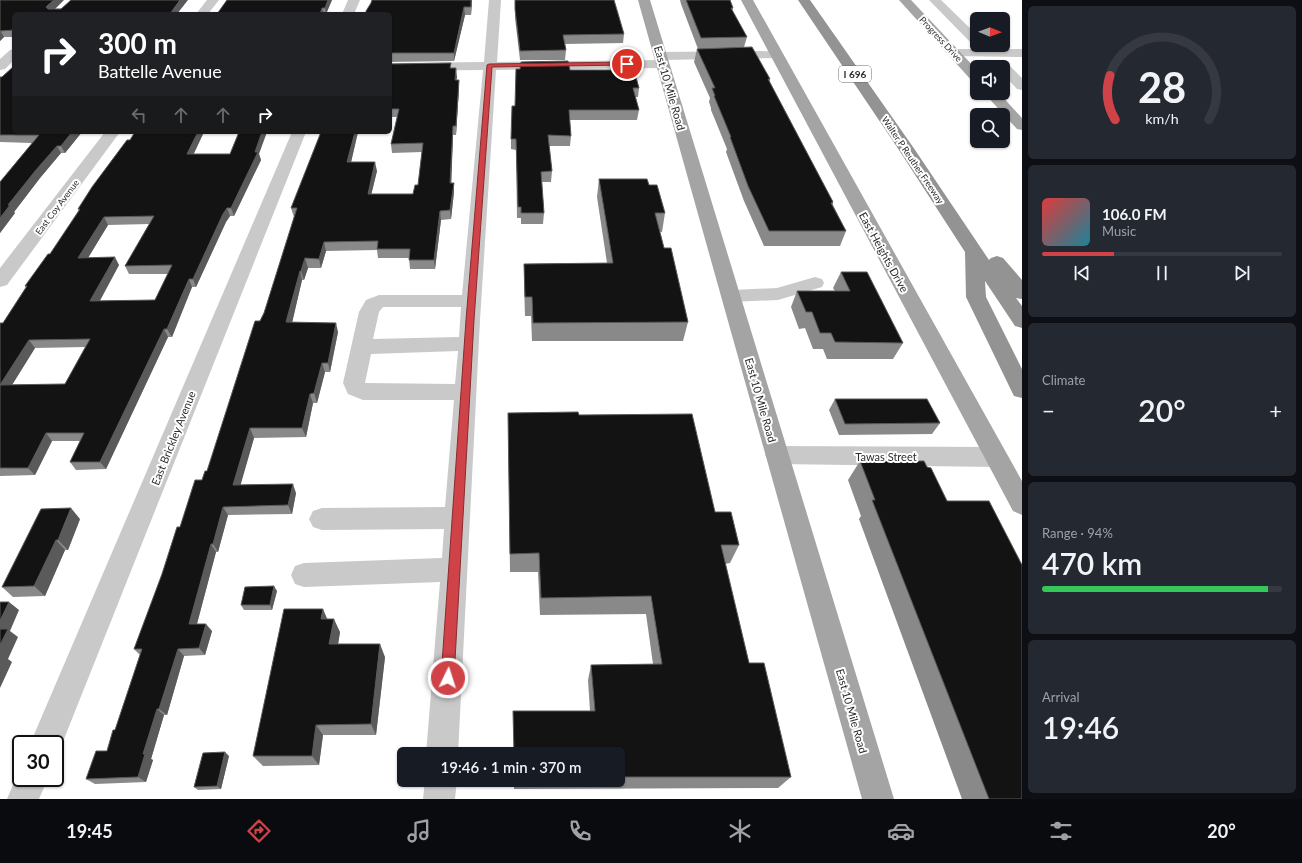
<!DOCTYPE html>
<html lang="en">
<head>
<meta charset="utf-8">
<style>
  body { margin:0; font-family:Lato,sans-serif; background:#242831; color:#f1f3f6; height:100vh; display:flex; flex-direction:column; font-size:15px; white-space:nowrap }
  * { box-sizing:border-box; margin:0 }
  p { font-size:13px; color:#9ea1a6 }
  .icon { flex:none; width:22px; height:22px; fill:none; stroke:currentColor; stroke-width:2; stroke-linecap:round; stroke-linejoin:round }
  .map { position:relative; flex:1; overflow:hidden }
  .panel { display:flex; flex-direction:column; gap:6px; padding:6px; background:#0d0f14; width:280px }
  .panel>* { flex:none }
  .hud { position:absolute; left:12px; top:12px; width:380px; height:122px; border-radius:6px; box-shadow:0 1px 3px #0004; background:#202124; color:#fff; overflow:hidden }
  .needle { width:26px; rotate:91deg }
  .fabs { position:absolute; left:970px; top:12px; display:grid; gap:8px }
  .fabs a { display:grid; place-items:center; width:40px; height:40px; border-radius:6px; background:#171b24; box-shadow:0 1px 3px #0004; font-size:20px }
  .speed { position:absolute; left:12px; top:735px; display:flex; gap:8px; font-size:20px; font-weight:700; text-align:center }
  .speed>* { display:grid; place-content:center; width:52px; height:52px; border-radius:50%; background:#171b24; box-shadow:0 1px 3px #0004; line-height:1 }
  .speed .limit { border:2px solid #111; border-radius:6px; background:#fff; color:#111 }
  .pin { position:absolute; display:grid; place-items:center; width:34px; height:34px; color:#fff; margin:-17px; border:2px solid #fff; border-radius:50%; box-shadow:0 1px 4px #0007 }
  .me { position:absolute; width:44px; margin:-22px; rotate:4deg; stroke-linejoin:round; filter:drop-shadow(0 0 3px #0008) }
  .turn { display:flex; align-items:center; gap:14px; height:84px; padding:0 20px; font-size:18px }
  .turn .icon { width:52px; height:52px; stroke-width:2.5 }
  .turn b { display:block; font-size:28px; line-height:34px }
  .lanes { display:flex; align-items:center; height:38px; padding:0 20px; background:#0003; justify-content:center; gap:20px; direction:ltr }
  .lanes .off { opacity:.35 }
  .big { font-size:30px; font-weight:600; line-height:1.1 }
  .panel .card { flex:1; display:flex; flex-direction:column; justify-content:center; gap:6px; min-width:0; padding:0 14px; border-radius:6px; background:#242831 }
  .panel .dial { align-items:center; gap:0 }
  .dial svg { height:104px; overflow:visible; fill:none; stroke:#363941; stroke-width:7; stroke-linecap:round; text-anchor:middle }
  .dial text { fill:#f1f3f6; stroke:none }
  .song { display:flex; align-items:center; gap:12px }
  .cover { width:48px; height:48px; border-radius:6px; background:linear-gradient(135deg,hsl(0 70% 55%),hsl(190 70% 35%)) }
  .played { height:4px; border-radius:2px; background:linear-gradient(90deg,#cf4348 30%,#363941 30%) }
  .keys { display:flex; justify-content:space-around; direction:ltr }
  .heat { display:flex; justify-content:space-between; align-items:center; font-size:22px; direction:ltr }
  .charge { height:6px; border-radius:3px; background:linear-gradient(90deg,#34c759 94%,#363941 0) }
  .trip { position:absolute; left:397px; top:747px; width:228px; height:40px; border-radius:6px; background:#171b24; box-shadow:0 1px 3px #0004; font-weight:600; line-height:40px; text-align:center }
  .menu { display:flex; height:64px; justify-content:space-around; align-items:center; background:#090b0e; color:#9ea1a6 }
  .menu .icon { width:28px; height:28px }
  .menu .on { color:#cf4348 }
  .menu b { font-size:18px; color:#f1f3f6 }
  main { display:flex; flex:1; min-height:0 }
  .map>svg:first-child { display:block }
</style>
</head>
<body>
<main>
<div class="map">
<svg width="1022" height="799" viewBox="0 0 1022 799">
  <rect width="100%" height="100%" fill="#fff"/>
  <g fill="none" stroke-linecap="round" stroke-linejoin="round">
    <!-- minor -->
    <path fill="#c9c9c9" fill-rule="evenodd" d="M207,0H219L208,14H196Z
      M348,0H360L354,14H342Z
      M489,0H501L497,62L663,60L668,61L669,64L668,67L663,68L496,70L480,320L458,754H426L440,582L304,587L295,584L291,575L295,566L304,563L442,558L444,529L322,530L313,527L309,519L313,511L322,508L445,507L454,400H363L348,394L343,383L359,312L366,300L379,295H462L483,70L390,71V63L484,62ZM383,307H461L459,337L373,339L379,312ZM458,351L455,384L365,383L371,354Z
      M929,0H941L977,35V45H980H973Z
      M14,49V60L5,69L0,70V59L10,50Z
      M954,49H1022V57L950,56L948,53L950,50Z
      M777,51L781,52L783,55L781,58L660,60L656,59L654,56L656,53L660,52Z
      M1003,63L1008,64L1022,78V90L1017,89L1003,74V67H997L998,64Z
      M105,132H120L7,285L0,287V268Z
      M292,132H306L62,744L57,755L55,756V744H30Z
      M815,277L822,279L824,283L822,287L778,300L731,302L724,300L721,296L724,292L731,290L777,288Z
      M777,446L996,447L1004,450L1008,457L1004,464L996,467L777,464L769,462L765,455L769,448Z
      M21,766V778H48L39,799H7Z
      M425,780H457L455,799H423Z"/>
    <!-- major -->
    <path fill="#a4a4a4" fill-rule="evenodd" d="M638,0H650L894,799H862Z
      M741,0H753L1022,481V515L1013,511Z
      M899,0H911L977,70V82L972,81Z
      M984,93H999L1022,118V130L1017,129Z"/>
    <!-- highway -->
    <path fill="#939393" fill-rule="evenodd" d="M798,0H810L913,147L989,260L991,258L997,256L1003,258L1022,280V299L1016,298L1022,306V328L1015,326L985,281L986,297L1022,369V398L1014,396L1011,390L966,297L965,252L897,147Z"/>
  </g>
  <!-- wall -->
  <path fill="#898989" fill-rule="evenodd" d="M0,0L55,9L188,0L14,14V37H4L0,41Z
    M227,0H332L326,14H217Z
    M372,0H472L471,15H465L454,61L390,62V14L371,3Z
    M515,0L624,34L623,43L565,44L566,50L565,60H520L515,18Z
    M680,0H730L733,8L732,11L747,37L744,47L770,79V82L833,202V205L846,231L840,246H764L744,201L726,152L727,149L711,110V108L709,102L710,98L694,62L697,49H698L681,4Z
    M390,64L452,68L457,77L456,80L459,88L456,135H453L451,183L454,192L451,219L441,220L435,269H410L409,258H378L377,250L326,251L321,268H308L304,280H302L292,322L338,332L330,372H325L317,403H313L306,437L254,438L240,485L296,493L292,514L228,515L218,552H216L197,624L212,631L205,655L184,656L167,715H164L151,759L153,760L146,782L95,784L86,779L107,751L115,730L140,655L134,649L180,527L207,471L260,321L264,313L294,217L291,208L321,132H358L351,162L377,171L371,194H413L418,185L422,152L392,153L391,144L397,117H390Z
    M520,69L570,70L639,88L638,97H635L639,110L637,120H569L571,136L570,146H549L552,171L551,182H542L544,213L543,224H521V218H517L516,150L511,149V139L515,106Z
    M0,77H2L14,132H82L65,153H61L40,178L14,212L15,213L0,233V182L32,143L0,142Z
    M135,132H204L193,154H259L261,160L234,216H230L226,222L196,287H192L172,337H168L106,469L76,470L70,462L80,441H52L35,475L0,476V323H3L26,287L25,286L50,254L79,211L78,209L130,140ZM149,224L125,266L129,274H168L155,300L100,301L119,265L88,258L108,225ZM85,347L65,384L12,385L35,348Z
    M599,179L649,185L665,213L662,232H660L664,248L688,322L683,341H532L531,316H525L524,283V264L607,263L597,197Z
    M841,272L903,343L893,359H827L823,349H813L805,328L799,329L791,307L797,291H835L833,288Z
    M835,399L940,423L932,434L839,435L829,410Z
    M508,413L579,415L715,512L739,545L730,563L725,564L749,663L791,777L778,788L514,789V780H618V754L590,711L588,680L591,665L653,664L646,614L540,615L538,572H510Z
    M860,461L927,467L947,501L1022,799H962L859,519L861,516L848,480Z
    M80,519L68,550H65L45,596L13,597L2,587Z
    M277,591L272,610H244L241,605Z
    M328,619L340,632L338,644L385,657L376,735H323L319,765L263,766L253,756Z
    M229,756L221,789L198,790L194,787Z"/>
  <!-- shaded-wall -->
  <path fill="#5a5a5a" d="M54,0H64L50,14L46,7Z
    M180,0H188L177,14H170Z
    M328,0H332L326,14L325,8Z
    M471,0H472L471,15Z
    M464,7L465,15L454,61V53Z
    M322,8L324,14H320Z
    M0,30L4,37L0,41Z
    M456,68L457,77L455,88V80Z
    M459,80V88L456,135V126Z
    M453,126V135L451,192L450,183Z
    M72,132H82L65,153L61,146Z
    M198,132H204L190,162L187,154Z
    M262,132H267L259,154L261,160L234,216L231,208Z
    M355,132H358L349,171L347,162Z
    M57,146L61,153L40,178L14,212L15,213L0,233V218L8,205L36,170Z
    M375,162L377,171L369,204L368,194Z
    M454,183V192L451,219L450,210Z
    M227,208L230,216L226,222L196,287L193,279L223,214Z
    M440,211L441,220L435,269L434,260Z
    M104,217L108,225L83,266L78,258Z
    M324,242L326,251L321,268L319,259Z
    M115,257L119,265L95,309L90,301Z
    M305,258L308,268L304,280L301,271Z
    M300,271L302,280L290,332L286,322Z
    M189,279L192,287L172,337L167,329Z
    M336,323L338,332L330,372L328,363Z
    M164,329L168,337L106,469L100,462Z
    M29,340L35,348L7,393L0,385Z
    M322,363L325,372L317,403L314,393Z
    M310,394L313,403L306,437L302,428Z
    M250,428L254,438L238,494L233,485Z
    M46,433L52,441L35,475L28,468Z
    M293,484L296,493L292,514L288,505Z
    M223,507L228,515L218,552L213,544Z
    M71,508L80,519L68,550L58,540Z
    M56,540L65,550L45,596L34,586Z
    M211,544L216,552L195,631L189,624Z
    M274,586L277,591L272,610L270,605Z
    M9,602L19,610L10,631L18,637L8,659L12,662L0,688V621Z
    M323,609L329,623L321,619Z
    M334,619L340,632L336,657L329,644Z
    M206,624L212,631L205,655L199,648Z
    M380,644L385,657L376,735L371,724Z
    M178,649L184,656L167,715L159,709Z
    M157,709L164,715L151,759L153,760L146,782L138,777L143,754Z
    M316,725L323,735L319,765L312,756Z
    M225,752L229,756L221,789L217,786Z"/>
  <!-- building -->
  <path fill="#131313" stroke="#5a5a5a" fill-rule="evenodd" d="M0,0H54L46,7L48,9H61L71,0H180L170,14H14V30L0,31Z
    M227,0H328L325,8H322L320,14H217Z
    M372,0H471V7H464L454,53H390V14H366V11L371,3Z
    M515,0H614L624,34L563,35L566,50L520,51L515,9Z
    M686,0H730L733,8H731L747,37L701,38Z
    M752,47L770,79H768L833,202L831,203L846,231H769L748,186L730,137H731L714,96H715L712,88H715L697,49Z
    M568,61L570,70H634L639,88H633L639,110H569L571,136L548,135L552,171L541,172L544,213H521V207H518L516,139H511L512,106H515L516,69H520L521,62Z
    M451,63L450,68H456L455,80H459L456,126H453L450,183H454L450,210L440,211L434,260H409L410,249H377L378,241L324,242L319,259L305,258L301,271H300L286,322L336,323L328,363H322L314,393L310,394L302,428H250L233,485L293,484L288,505L223,507L213,544H211L189,624H206L199,648L178,649L159,709H157L143,754H145L138,777L86,779L96,751H107L113,730H115L142,649H134L162,574L177,527H180L195,480H202L205,471H207L255,321H260L264,313L297,208H291L321,132H355L347,162H375L368,194H413L415,185H418L423,143L391,144L399,109H390V64Z
    M14,66V132H72L61,146H57L36,170L8,205H10L0,218V182L39,135H0V77H2Z
    M135,132H198L187,154H230L239,132H262L255,152H258L231,208H227L223,214L193,279H189L167,329H164L100,462H70L84,433H46L28,468H0V323H3L27,286H25L48,254H50L80,209H78L92,187L127,140H130ZM154,216L125,266L172,265L155,300L90,301L115,257L78,258L104,217ZM90,339L65,384L0,385L29,340Z
    M599,179H647L649,185H657L665,213H655L664,248H671L688,322L533,323L532,297H525L524,264L613,263Z
    M841,272H867L903,343L835,342L831,333H820L812,312H806L797,291H850Z
    M835,399H927L940,423L845,424Z
    M578,412L579,415L692,414L715,512H731L739,545H721L749,663H764L791,777H618V754H514L513,711H595L591,665L662,664L651,596L541,598L539,553L510,554L508,413Z
    M860,461H924L927,467L931,468L947,501H989L1022,565V799H989L872,500H875Z
    M71,508L58,540H56L34,586L2,587L41,509Z
    M274,586L270,605H241L245,587Z
    M0,602H9L0,621Z
    M284,609H323L321,619H334L329,644H380L371,724L316,725L312,756H253Z
    M0,629H8L0,645Z
    M225,752L217,786L194,787L203,753Z"/>
  <!-- route -->
  <path fill="#cf4348" stroke="#872c2f" d="M627,62L629,64L628,65L492,67L474,320L454,678L452,682L448,684L443,682L441,678L466,320L487,65L489,64Z"/>
  <g text-anchor="middle" dominant-baseline="central" stroke-width="4" stroke-linejoin="round" paint-order="stroke">
    <!-- far-street labels -->
    <g font-size="9" fill="#2c2c2c" stroke="#fff">
      <text transform="translate(941 39) rotate(47)">Progress Drive</text>
      <text transform="translate(913 160) rotate(56)">Walter P Reuther Freeway</text>
      <text transform="translate(57 207) rotate(-53)">East Coy Avenue</text>
    </g>
    <!-- shield labels -->
    <rect fill="#fff" stroke="#6b6b6b" stroke-width="1" x="839" y="66" width="32" height="16" rx="3"/>
    <g font-size="10" font-weight="bold" fill="#2c2c2c">
      <text x="855" y="74">I 696</text>
    </g>
    <!-- street labels -->
    <g font-size="11" fill="#2c2c2c" stroke="#fff">
      <text transform="translate(670 88) rotate(74)">East 10 Mile Road</text>
      <text transform="translate(884 252) rotate(61)">East Heights Drive</text>
      <text transform="translate(761 400) rotate(74)">East 10 Mile Road</text>
      <text transform="translate(173 438) rotate(-68)">East Brickley Avenue</text>
      <text x="886" y="456">Tawas Street</text>
      <text transform="translate(852 711) rotate(74)">East 10 Mile Road</text>
    </g>
  </g>
</svg>
<div class="fabs">
<a><svg class="needle" viewBox="-14 -14 28 28"><path d="M0-13l5 13h-10z" fill="#e53935"/><path d="M0 13l5-13h-10z" fill="#9ea1a6"/></svg></a>
<a><svg class="icon" aria-label="sound" viewBox="0 0 24 24"><path d="M4 9h4l5-4v14l-5-4H4zM17 9q2 3 0 6"/></svg></a>
<a><svg class="icon" aria-label="search" viewBox="0 0 24 24"><circle cx="10" cy="10" r="6"/><path d="M15 15l6 6"/></svg></a>
</div>
<div class="speed"><div class="limit">30</div></div>
<div class="pin" style="left:627px;top:64px;background:#d93025"><svg class="icon" aria-label="arrive" viewBox="0 0 24 24"><path d="M6 21V4h12l-3 4 3 4H6"/></svg></div>
<svg class="me" style="left:448px;top:678px" viewBox="-20 -20 40 40"><circle r="17" fill="#cf4348" stroke="#fff" stroke-width="3"/><path d="M0-11L8 9 0 5-8 9z" fill="#fff"/></svg>
<div class="trip">19:46 · 1 min · 370 m</div>
<div class="hud">
<div class="turn"><svg class="icon" aria-label="right" viewBox="0 0 24 24"><path d="M7 20v-9h11M14 6l5 5-5 5"/></svg><div><b>300 m</b>Battelle Avenue</div></div>
<div class="lanes"><svg class="icon off" aria-label="left" viewBox="0 0 24 24"><path d="M17 20v-9H6M10 6l-5 5 5 5"/></svg><svg class="icon off" aria-label="ahead" viewBox="0 0 24 24"><path d="M12 20V5M6 11l6-6 6 6"/></svg><svg class="icon off" aria-label="ahead" viewBox="0 0 24 24"><path d="M12 20V5M6 11l6-6 6 6"/></svg><svg class="icon" aria-label="right" viewBox="0 0 24 24"><path d="M7 20v-9h11M14 6l5 5-5 5"/></svg></div>
</div>
</div>
<section class="panel">
<div class="card dial"><svg viewBox="0 0 100 80">
<path d="M14 69A42 42 0 1 1 86 69"/>
<path d="M14 69A42 42 0 0 1 10 35" stroke="#cf4348"/>
<text x="50" y="56" font-size="32" font-weight="700">28</text>
<text x="50" y="72" font-size="11">km/h</text>
</svg></div>
<div class="card">
<div class="song"><i class="cover"></i><div><b>106.0 FM</b><p>Music</p></div></div>
<div class="played"></div>
<div class="keys"><svg class="icon" aria-label="previous" viewBox="0 0 24 24"><path d="M18 5L8 12l10 7zM5 5v14"/></svg><svg class="icon" aria-label="pause" viewBox="0 0 24 24"><path d="M8 5v14M16 5v14"/></svg><svg class="icon" aria-label="next" viewBox="0 0 24 24"><path d="M6 5l10 7-10 7zM19 5v14"/></svg></div>
</div>
<div class="card"><p>Climate</p>
<div class="heat"><a>−</a><b class="big">20°</b><a>+</a></div>
</div>
<div class="card"><p>Range · 94%</p><b class="big">470 km</b><div class="charge"></div></div>
<div class="card"><p>Arrival</p><b class="big">19:46</b></div>
</section>
</main>
<nav class="menu">
<b>19:45</b>
<svg class="icon on" aria-label="directions" viewBox="0 0 24 24"><path d="M12 3l9 9-9 9-9-9zM9 14v-3h6M13 9l2 2-2 2"/></svg>
<svg class="icon" aria-label="music" viewBox="0 0 24 24"><path d="M9 18V5l10-2v13"/><circle cx="6" cy="18" r="3"/><circle cx="16" cy="16" r="3"/></svg>
<svg class="icon" aria-label="phone" viewBox="0 0 24 24"><path d="M5 4h4l2 5-3 2q2 4 5 5l2-3 5 2v4C11 20 4 13 5 4z"/></svg>
<svg class="icon" aria-label="climate" viewBox="0 0 24 24"><path d="M12 3v18M4 7l16 10M4 17L20 7"/></svg>
<svg class="icon" aria-label="car" viewBox="0 0 24 24"><path d="M5 17H2v-5l4-1 3-4h7l3 4 3 1v5h-3M9 17h6M6 11h13"/><circle cx="7" cy="17" r="2"/><circle cx="17" cy="17" r="2"/></svg>
<svg class="icon" aria-label="filters" viewBox="0 0 24 24"><path d="M4 7h16M4 17h16"/><circle cx="9" cy="7" r="2"/><circle cx="15" cy="17" r="2"/></svg>
<b>20°</b>
</nav>
</body>
</html>
